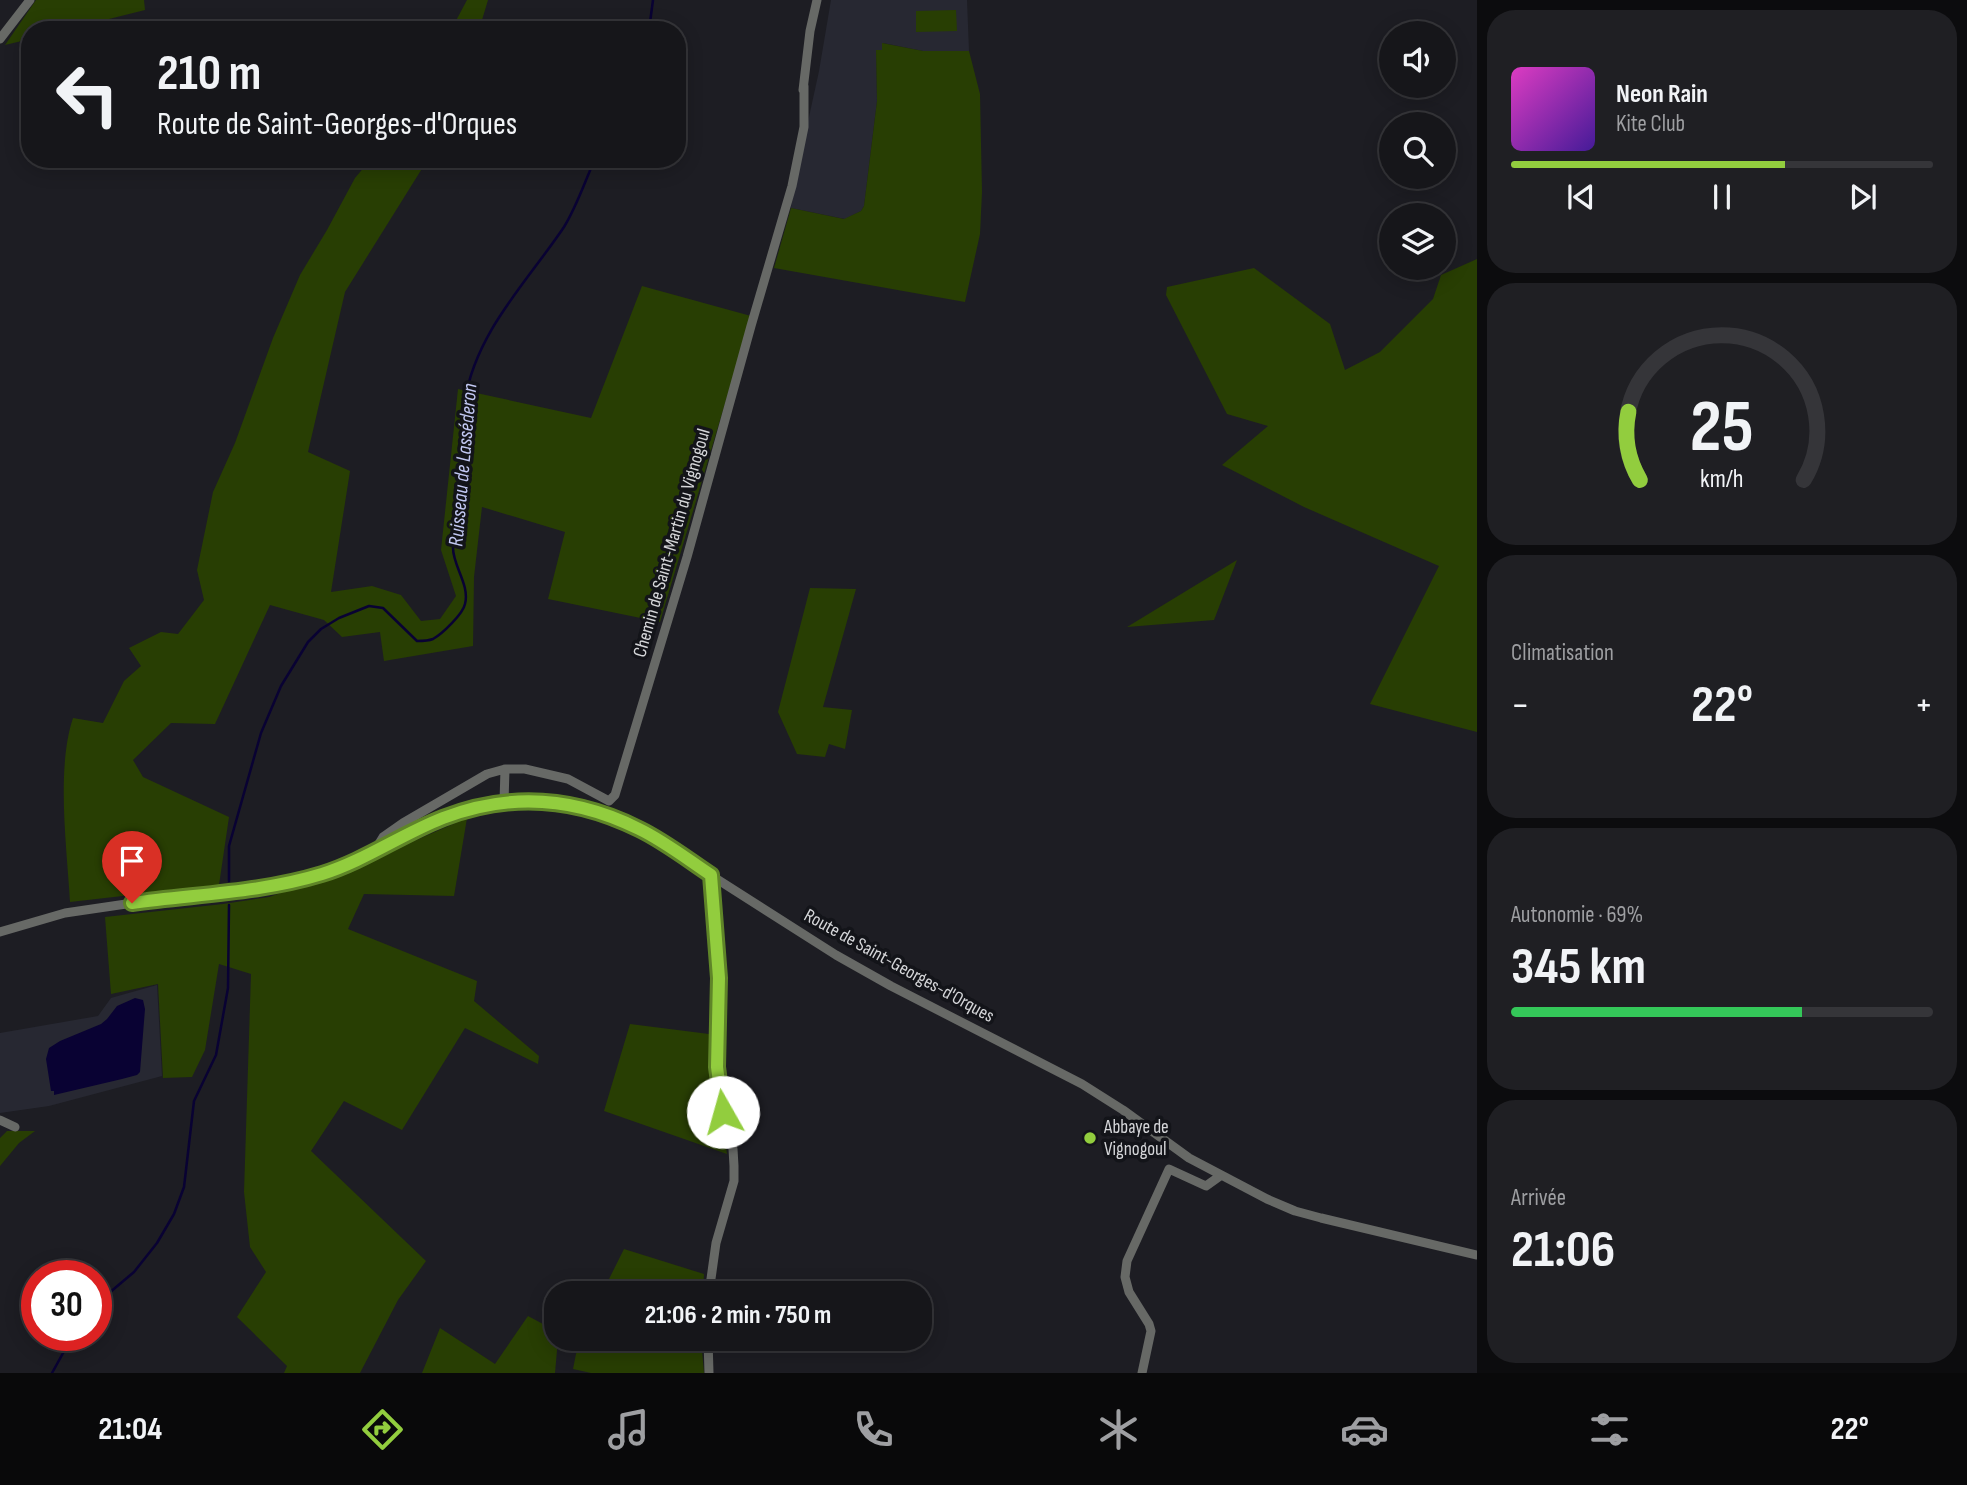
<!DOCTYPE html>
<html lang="fr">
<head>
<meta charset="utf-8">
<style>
  body { margin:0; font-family:"Sofia Sans Condensed",sans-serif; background:#1f1f23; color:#f1f3f6; height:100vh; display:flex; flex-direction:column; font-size:26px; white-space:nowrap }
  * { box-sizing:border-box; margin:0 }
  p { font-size:23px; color:#9e9fa2 }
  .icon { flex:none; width:38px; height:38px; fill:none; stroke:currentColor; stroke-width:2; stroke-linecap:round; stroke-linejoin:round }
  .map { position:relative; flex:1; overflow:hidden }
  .details { display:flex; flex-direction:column; gap:10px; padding:10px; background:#0c0c0e; width:490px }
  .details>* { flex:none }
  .banner { position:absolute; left:21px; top:21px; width:665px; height:147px; border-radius:28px; box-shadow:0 4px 18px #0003,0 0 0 2px #353539; background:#16161a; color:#f1f3f6; overflow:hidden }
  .tools { position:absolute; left:1379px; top:21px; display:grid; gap:14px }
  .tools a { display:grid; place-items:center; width:77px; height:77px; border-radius:50%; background:#16161a; box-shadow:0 4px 18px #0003,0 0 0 2px #353539; font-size:35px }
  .speed { position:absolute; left:21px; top:1260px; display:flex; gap:14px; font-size:35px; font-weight:700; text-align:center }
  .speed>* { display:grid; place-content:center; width:91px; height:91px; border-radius:50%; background:#16161a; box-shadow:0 4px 18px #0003,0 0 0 2px #353539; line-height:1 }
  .speed .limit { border:10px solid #d22; background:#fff; color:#111 }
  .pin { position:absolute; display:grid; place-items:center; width:60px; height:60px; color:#fff; margin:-72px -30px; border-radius:50% 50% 50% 0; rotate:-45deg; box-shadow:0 0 7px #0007 }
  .pin .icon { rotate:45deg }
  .me { position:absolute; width:77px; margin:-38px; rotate:353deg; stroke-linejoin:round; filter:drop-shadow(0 0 5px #0008) }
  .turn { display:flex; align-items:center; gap:24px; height:147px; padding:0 21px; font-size:32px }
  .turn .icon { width:91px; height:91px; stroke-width:2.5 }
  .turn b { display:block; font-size:49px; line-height:60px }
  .big { font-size:52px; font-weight:700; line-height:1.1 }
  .details .tile { flex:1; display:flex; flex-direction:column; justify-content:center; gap:10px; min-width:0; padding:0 24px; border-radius:28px; background:#1f1f23 }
  .details .dial { align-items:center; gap:0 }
  .dial svg { height:182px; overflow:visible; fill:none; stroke:#353539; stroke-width:7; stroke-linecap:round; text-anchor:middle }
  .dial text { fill:#f1f3f6; stroke:none }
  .song { display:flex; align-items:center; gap:21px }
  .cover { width:84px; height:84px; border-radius:10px; background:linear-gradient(135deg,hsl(310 70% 55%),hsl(260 70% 35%)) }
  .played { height:7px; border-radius:4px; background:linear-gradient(90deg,#92cd3e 65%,#353539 65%) }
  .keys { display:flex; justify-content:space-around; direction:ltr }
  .heat { display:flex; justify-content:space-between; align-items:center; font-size:38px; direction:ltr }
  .charge { height:10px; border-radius:5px; background:linear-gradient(90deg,#34c759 69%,#353539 0) }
  .trip { position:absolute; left:544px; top:1281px; width:388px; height:70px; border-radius:28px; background:#16161a; box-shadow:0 4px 18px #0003,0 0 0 2px #353539; font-weight:700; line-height:70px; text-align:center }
  .dock { display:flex; height:112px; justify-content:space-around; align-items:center; background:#09090a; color:#9e9fa2 }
  .dock .icon { width:49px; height:49px }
  .dock .active { color:#92cd3e }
  .dock b { font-size:32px; color:#f1f3f6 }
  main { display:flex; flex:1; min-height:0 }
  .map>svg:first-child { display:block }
</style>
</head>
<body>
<main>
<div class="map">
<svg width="1477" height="1373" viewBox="0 0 1477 1373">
  <rect width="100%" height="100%" fill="#1d1d23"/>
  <!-- built -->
  <path fill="#272832" d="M831,0H967L969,51H923L883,43L882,50H876L877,101L864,206L861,211L845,219L791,208L792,195L819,71Z
    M157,985L162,1076L49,1106L0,1113V1033L98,1016L111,998Z"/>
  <!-- green -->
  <path fill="#283e03" d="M36,0H144L145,10L65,30H30V39L5,45Z
    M467,0H488L479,30H451Z
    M956,10L957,31L916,32V11Z
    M882,43L923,51H969L980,94L982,192L980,234L965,302L774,268L791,208L844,219L861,211L864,206L877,101L876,50H882Z
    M371,159H428L345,292L308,452L350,471L331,592L372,586L401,595L421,621L440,619L456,596L441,550L458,389L591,418L642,286L751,316L660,622L548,599L565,532L482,507L474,577L473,646L384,661L380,632L342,637L324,620L270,605L215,724L171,723L133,760L143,777L229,817L219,885L70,902C67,848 56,769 73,718L103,723L124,681L141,666L129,648L161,632L178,634L204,600L197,570L213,492L235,443L273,338L300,275L327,230L355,178Z
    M1477,259V732L1370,704L1439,566L1304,507L1222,465L1268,426L1227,414L1166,295L1167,287L1254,268L1330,324L1345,370L1380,352L1433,299L1441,275Z
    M1237,560L1214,620L1127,627Z
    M810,588L856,589L823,707L852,710L845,749L829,744L825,757L797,754L778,712Z
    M467,818L454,896L364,894L348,929L477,981L474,1001L539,1056L538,1064L465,1028L402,1130L344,1101L311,1151L426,1261L398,1300L360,1373H284L287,1366L237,1317L266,1272L250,1247L244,1192L251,974L219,964L205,1050L192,1077L163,1078L158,984L111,994L105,917L223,904L269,897L345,871Z
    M630,1024L709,1034L727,1154L604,1111Z
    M7,1131H35L19,1143L0,1166V1138Z
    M624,1249L704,1274L703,1293H602Z
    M528,1316L556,1331L558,1339L555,1373H422L440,1328L495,1364Z
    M579,1339H701L704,1373H591L573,1369Z"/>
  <!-- water -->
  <path fill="#090233" d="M135,998L143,1000L145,1009L140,1072L137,1075L122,1079L54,1095V1091H51L46,1059L49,1048L60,1041L101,1024L107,1019L117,1006Z"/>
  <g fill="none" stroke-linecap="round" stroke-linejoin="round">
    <!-- stream -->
    <path stroke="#090233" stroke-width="2.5" d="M649,30L653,0
      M229,881V846L261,733L281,686L308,642L321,629L339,618L369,606L383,608L417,641C423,641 428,641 433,639C442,634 463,614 465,604C470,585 453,566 453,548C453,525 460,502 461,479C463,453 462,426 465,400C476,332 527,282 564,227C577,206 585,181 595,159
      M96,1304L134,1272L157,1243L174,1214L184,1187L194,1101L216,1055L228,988L229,905
      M52,1373L73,1335"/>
    <!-- minor -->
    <path stroke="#676966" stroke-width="9" d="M0,39L30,0
      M803,90L810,31L817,0
      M504,802L505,769H525L568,779L609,801L615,795L687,557L751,326L792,186L804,127V86
      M375,850L383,837L403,823L487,774L505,769
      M0,932L65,913L160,899L271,887L300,880L325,873L352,861L442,818L483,805L527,801L574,805L592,810L640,830L836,955L891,986L1082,1084L1123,1110L1189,1158L1267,1199L1295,1211L1321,1218L1477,1255
      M0,1120L15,1127
      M709,1293L716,1243L734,1181V1166L733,1149L723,1112L717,1067L719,978L711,875
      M708,1339L709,1373
      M1142,1373L1151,1331L1149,1324L1129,1292L1125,1277L1127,1261L1169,1169L1206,1186L1220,1176"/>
  </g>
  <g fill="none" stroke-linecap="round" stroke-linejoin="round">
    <defs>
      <path id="route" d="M132,903C195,894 260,893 322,874C364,861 402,834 443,818C510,792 575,797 639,829C664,841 687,859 711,875L719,978L717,1067L723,1112"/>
    </defs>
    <!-- route casing -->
    <use href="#route" stroke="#5f8528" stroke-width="18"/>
    <!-- route -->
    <use href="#route" stroke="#92cd3e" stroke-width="12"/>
  </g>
  <!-- markers -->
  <circle fill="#92cd3e" stroke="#131419" stroke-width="2.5" cx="1090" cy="1138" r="7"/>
  <g text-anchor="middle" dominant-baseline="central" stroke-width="7" stroke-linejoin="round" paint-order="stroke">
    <!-- street labels -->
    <g font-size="19" fill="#d5d6d9" stroke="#131419">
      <text transform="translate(672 543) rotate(-74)">Chemin de Saint-Martin du Vignogoul</text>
      <text transform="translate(899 966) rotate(29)">Route de Saint-Georges-d'Orques</text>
    </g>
    <!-- poi labels -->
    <g font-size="19" fill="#d5d6d9" stroke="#131419" text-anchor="start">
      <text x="1104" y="1127">Abbaye de<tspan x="1104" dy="22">Vignogoul</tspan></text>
    </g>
    <!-- water labels -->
    <g font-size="21" font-style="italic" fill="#c2c8f2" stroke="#131419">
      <text transform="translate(463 465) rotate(-85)">Ruisseau de Lasséderon</text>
    </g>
  </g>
</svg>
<div class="tools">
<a><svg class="icon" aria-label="sound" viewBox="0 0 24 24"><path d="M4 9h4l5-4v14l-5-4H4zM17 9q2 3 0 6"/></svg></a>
<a><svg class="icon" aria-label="search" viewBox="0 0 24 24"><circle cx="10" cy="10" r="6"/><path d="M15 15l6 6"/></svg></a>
<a><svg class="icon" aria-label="layers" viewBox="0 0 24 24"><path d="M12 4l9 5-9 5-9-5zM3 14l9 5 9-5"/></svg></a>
</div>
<div class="speed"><div class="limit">30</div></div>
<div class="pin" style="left:132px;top:903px;background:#d93025"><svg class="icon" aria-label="arrive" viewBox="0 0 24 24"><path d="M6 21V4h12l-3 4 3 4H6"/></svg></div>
<svg class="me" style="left:723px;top:1112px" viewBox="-20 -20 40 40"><circle r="19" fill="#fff"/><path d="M0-13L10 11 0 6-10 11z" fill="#92cd3e"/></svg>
<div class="trip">21:06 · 2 min · 750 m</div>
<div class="banner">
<div class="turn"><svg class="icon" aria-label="left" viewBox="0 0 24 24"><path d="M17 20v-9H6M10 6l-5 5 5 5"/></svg><div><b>210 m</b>Route de Saint-Georges-d'Orques</div></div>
</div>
</div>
<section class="details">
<div class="tile">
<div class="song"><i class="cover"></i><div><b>Neon Rain</b><p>Kite Club</p></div></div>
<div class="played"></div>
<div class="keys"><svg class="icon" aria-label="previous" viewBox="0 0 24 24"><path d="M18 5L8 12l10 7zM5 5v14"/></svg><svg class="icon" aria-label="pause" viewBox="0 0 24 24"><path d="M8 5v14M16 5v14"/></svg><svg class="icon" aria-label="next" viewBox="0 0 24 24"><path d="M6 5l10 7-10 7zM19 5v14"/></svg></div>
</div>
<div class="tile dial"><svg viewBox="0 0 100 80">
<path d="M14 69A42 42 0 1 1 86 69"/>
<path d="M14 69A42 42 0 0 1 9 39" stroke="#92cd3e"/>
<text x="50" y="56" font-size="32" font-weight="700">25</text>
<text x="50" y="72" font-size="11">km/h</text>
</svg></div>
<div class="tile"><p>Climatisation</p>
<div class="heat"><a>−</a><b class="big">22°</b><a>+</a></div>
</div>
<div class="tile"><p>Autonomie · 69%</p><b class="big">345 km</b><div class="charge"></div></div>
<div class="tile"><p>Arrivée</p><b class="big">21:06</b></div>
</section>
</main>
<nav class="dock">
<b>21:04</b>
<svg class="icon active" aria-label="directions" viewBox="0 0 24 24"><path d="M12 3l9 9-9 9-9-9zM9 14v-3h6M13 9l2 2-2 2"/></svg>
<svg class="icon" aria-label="music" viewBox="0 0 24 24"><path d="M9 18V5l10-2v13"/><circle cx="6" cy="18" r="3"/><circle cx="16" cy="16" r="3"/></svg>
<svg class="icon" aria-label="phone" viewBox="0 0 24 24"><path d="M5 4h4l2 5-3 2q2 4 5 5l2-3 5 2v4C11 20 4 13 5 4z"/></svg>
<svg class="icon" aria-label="climate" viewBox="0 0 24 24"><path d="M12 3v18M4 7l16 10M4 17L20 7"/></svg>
<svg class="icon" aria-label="car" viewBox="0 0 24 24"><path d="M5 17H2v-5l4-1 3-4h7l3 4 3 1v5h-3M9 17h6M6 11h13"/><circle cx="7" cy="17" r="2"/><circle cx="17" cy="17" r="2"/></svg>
<svg class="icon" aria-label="filters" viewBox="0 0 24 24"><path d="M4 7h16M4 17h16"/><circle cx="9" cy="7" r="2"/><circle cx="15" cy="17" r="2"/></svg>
<b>22°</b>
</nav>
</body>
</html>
